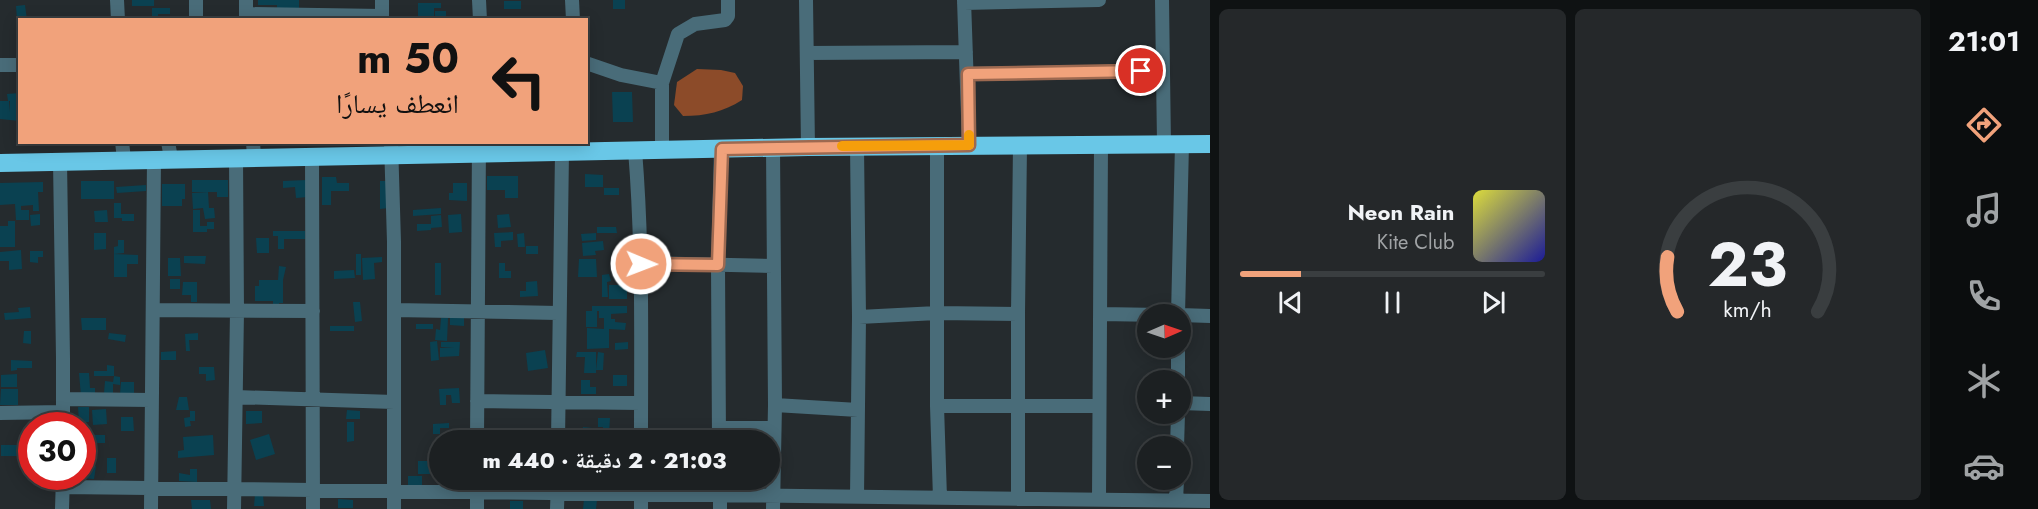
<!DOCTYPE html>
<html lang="ar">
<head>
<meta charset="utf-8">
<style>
  body { margin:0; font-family:Jost,"Noto Naskh Arabic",sans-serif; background:#25282a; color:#f1f3f6; direction:rtl; height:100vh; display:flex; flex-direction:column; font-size:22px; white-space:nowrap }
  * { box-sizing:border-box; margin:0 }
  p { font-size:20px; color:#a0a3a5 }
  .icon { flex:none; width:33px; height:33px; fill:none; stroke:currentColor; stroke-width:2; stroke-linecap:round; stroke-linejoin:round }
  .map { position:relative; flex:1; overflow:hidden; direction:ltr }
  .drawer { display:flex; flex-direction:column; gap:9px; padding:9px; background:#0f1213; width:720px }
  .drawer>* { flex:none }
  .top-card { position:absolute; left:18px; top:18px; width:570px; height:126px; border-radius:0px; box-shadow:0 3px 15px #0003,0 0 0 2px #3a3e40; direction:rtl; background:#f1a27b; color:#111; overflow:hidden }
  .needle { width:39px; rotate:88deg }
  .buttons { position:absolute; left:1137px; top:304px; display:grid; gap:12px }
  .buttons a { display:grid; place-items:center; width:54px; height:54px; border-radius:50%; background:#1c2022; box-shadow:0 3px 15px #0003,0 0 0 2px #3a3e40; font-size:30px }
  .speed { position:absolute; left:18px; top:412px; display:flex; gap:12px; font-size:30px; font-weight:700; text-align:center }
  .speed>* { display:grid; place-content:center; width:78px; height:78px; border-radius:50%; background:#1c2022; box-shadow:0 3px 15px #0003,0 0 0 2px #3a3e40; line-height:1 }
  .speed .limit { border:9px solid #d22; background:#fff; color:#111 }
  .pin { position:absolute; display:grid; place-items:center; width:51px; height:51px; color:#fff; margin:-26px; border:3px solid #fff; border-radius:50%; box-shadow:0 2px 6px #0007 }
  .me { position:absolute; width:66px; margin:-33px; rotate:91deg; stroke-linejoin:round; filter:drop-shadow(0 0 4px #0008) }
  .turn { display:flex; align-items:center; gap:21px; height:126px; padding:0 30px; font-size:27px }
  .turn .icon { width:78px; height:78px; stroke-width:2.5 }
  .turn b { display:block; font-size:42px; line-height:51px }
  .drawer .widget { flex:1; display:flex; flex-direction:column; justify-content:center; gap:9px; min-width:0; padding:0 21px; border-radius:9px; background:#25282a }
  .drawer .dial { align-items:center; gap:0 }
  .dial svg { height:156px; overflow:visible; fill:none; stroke:#3a3e40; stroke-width:7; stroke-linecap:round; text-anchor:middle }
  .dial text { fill:#f1f3f6; stroke:none }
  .song { display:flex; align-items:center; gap:18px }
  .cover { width:72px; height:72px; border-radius:9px; background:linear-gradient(135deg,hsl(60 70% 55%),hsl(240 70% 35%)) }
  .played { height:6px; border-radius:3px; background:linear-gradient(90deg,#f1a27b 20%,#3a3e40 20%) }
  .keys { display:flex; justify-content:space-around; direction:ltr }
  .drawer .tiles { flex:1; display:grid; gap:9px; grid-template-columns:repeat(2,1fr) }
  .trip { position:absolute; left:429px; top:430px; width:351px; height:60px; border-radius:30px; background:#1c2022; box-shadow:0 3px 15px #0003,0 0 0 2px #3a3e40; font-weight:800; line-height:60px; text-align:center; direction:rtl }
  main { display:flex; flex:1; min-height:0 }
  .dock { display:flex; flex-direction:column; width:108px; justify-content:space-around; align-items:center; background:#0b0d0e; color:#a0a3a5 }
  .dock .icon { width:42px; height:42px }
  .dock .active { color:#f1a27b }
  .dock b { font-size:27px; color:#f1f3f6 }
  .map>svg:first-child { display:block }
</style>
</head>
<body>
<main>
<nav class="dock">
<b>21:01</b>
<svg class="icon active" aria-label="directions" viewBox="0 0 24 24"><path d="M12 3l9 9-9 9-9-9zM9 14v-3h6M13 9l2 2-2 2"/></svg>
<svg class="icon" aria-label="music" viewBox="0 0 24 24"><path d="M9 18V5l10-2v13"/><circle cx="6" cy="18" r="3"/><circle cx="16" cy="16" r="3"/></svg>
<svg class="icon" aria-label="phone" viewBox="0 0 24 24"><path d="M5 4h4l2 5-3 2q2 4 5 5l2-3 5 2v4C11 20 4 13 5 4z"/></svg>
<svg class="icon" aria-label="climate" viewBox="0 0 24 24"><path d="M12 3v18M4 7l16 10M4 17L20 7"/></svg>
<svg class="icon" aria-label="car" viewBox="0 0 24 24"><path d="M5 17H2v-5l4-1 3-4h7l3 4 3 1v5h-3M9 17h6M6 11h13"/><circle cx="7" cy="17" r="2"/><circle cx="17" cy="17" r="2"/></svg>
</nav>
<section class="drawer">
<div class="tiles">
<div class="widget dial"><svg viewBox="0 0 100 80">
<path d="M14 69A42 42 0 1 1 86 69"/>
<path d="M14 69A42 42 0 0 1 9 41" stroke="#f1a27b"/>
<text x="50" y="56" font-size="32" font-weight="700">23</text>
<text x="50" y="72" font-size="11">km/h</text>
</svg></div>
<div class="widget">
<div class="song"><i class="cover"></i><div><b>Neon Rain</b><p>Kite Club</p></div></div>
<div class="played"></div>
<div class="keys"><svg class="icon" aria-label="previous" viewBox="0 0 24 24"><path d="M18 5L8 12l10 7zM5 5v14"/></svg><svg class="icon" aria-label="pause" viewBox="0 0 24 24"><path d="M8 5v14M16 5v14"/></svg><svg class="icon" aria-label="next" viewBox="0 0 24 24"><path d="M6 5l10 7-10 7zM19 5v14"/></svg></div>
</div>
</div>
</section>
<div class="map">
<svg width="1210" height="509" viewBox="0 0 1210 509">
  <rect width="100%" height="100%" fill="#252b2e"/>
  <!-- water -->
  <path fill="#8c4b29" d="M697,69L721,70L735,73L743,86L742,100C723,112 706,116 683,116L674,105L677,82Z"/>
  <!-- building -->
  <path fill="#0a4151" d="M132,0H154V6H132Z
    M258,0H299V9L277,10V5H258Z
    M613,0H625V9H613Z
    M504,1H521V9H504Z
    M418,3H441V8H434V18H418Z
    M25,5L27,20H20V33H18L16,6Z
    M152,8H170V14H158V20H152Z
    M435,11H446V20H435Z
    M612,92H632L633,122H613Z
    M19,93L20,121L0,119V101H9L10,112V101H8L7,94Z
    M585,174L603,175V187H585Z
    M487,176H518V198H505V190H487Z
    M322,177H336L337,183H349V191H331V205H322Z
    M192,180H228V197H217V192H192Z
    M307,180L308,197L296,198L295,187L283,188V181Z
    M81,181H114V199H81Z
    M380,181H388L389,208L380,209Z
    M43,182V192H38L39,211H33V205L21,206V210H29V220H16L15,204L0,205V183Z
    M453,183H467V201L449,200V193H453Z
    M162,184H185V199H182V206H162Z
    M146,185V191L117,193L116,187Z
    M604,188H619V195H604Z
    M208,192L209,208H214L215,218L205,219L203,208L193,209L192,193Z
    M114,203H121V214H134V221H122V218H114Z
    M441,208V214L413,216V210Z
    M107,210L108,222H95L94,211Z
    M193,210H200V226H207V222H214V229H207V232H193Z
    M40,214V225L31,226L30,215Z
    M461,214L462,232L449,233L448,215Z
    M509,214L511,227L498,228L497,215Z
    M441,215L442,227L431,228V230L417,231V224H431V216Z
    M8,221H15V247H0V226H8Z
    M597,227H616L617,233H597Z
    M273,231H305V239H284V249H278V236H273Z
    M513,232V240L501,241V247H495L494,233Z
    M94,233H106V249L94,250Z
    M524,233L525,247H518L517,234Z
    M596,233V240L582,241L581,234Z
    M256,238H269V253H257Z
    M118,240H124V253L114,254V247L118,246Z
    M603,241L604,250L595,251L596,255L583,256L582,243Z
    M526,246H538V254H526Z
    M21,250L22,269L9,270V261H0V252Z
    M30,251H43V257H38V263L30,262Z
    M114,254L138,255V264H127V277H114Z
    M356,254H361V275H356Z
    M184,256H206L205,264L184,263Z
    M382,257V262L374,263L375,279L363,280L362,258Z
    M168,258H180L181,276H168Z
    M579,259H596L597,277H578Z
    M435,263H441V295H435Z
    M499,263H505V271H511V278H499Z
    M279,266L286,267L283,280V303H279V312H273V301H255V286H259V280H278Z
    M354,270L355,278L334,279V271Z
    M609,274L611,281L607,282L608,297H602V275Z
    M170,279H180V289H170Z
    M537,281L538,296L520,297V291H526V282Z
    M183,282H197V302H191V295H182Z
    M609,285H627V299H609Z
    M353,302H360L362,321L355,322Z
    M592,306H627V313L611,314V319H615V322L626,323L625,330L609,329V348L587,349V328L604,329V318H599V311H597V327H586V311H592Z
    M30,307L31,318L5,320L4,313L19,312L18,308Z
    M81,318H106V330H82Z
    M441,318H448L447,341L435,340L436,329L440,330Z
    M450,318H464V326L450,325Z
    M416,324H433V329H416Z
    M330,326H354V331H330Z
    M24,331H31V344L23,343Z
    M109,333L126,335L125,342L108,339Z
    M198,333V340H189L190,351H186L185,334Z
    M437,341L439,360L431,361L430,342Z
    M441,342H460L459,356L440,357V348H454L441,347Z
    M628,342V349L615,350V343Z
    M545,350L548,368L528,371L526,353Z
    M176,351V360H161V352Z
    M577,352H596V373H584L585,357H576Z
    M598,352L604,353L603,370H596Z
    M11,360L32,361V368H17V370L11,371Z
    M107,365L114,366V376H94V371H107Z
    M199,367H214L215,380L206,381V374H199Z
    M79,373H89L90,388H95V395L81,396Z
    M17,374V387H1V375Z
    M613,375H627V386H613Z
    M114,376L120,377V385L113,384V393H104L105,381L113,382Z
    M581,380H590V387H596V394H581Z
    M121,382H134V394H120Z
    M459,388L460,403H452L451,395H446V405H440L439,389Z
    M1,389H18V405H0Z
    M179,397H187L189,410H176Z
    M78,407H89V422H79Z
    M106,409L107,424L93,425L92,410Z
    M347,410L360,411V419H346Z
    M190,411H195V421H190L191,426L185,427L184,418L190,417Z
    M246,411H262V423L246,424Z
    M121,417H133L134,431H121Z
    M598,418H610L609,434H603V423V427H598Z
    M347,422H354V441L347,442Z
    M449,423V428H440V434H433V424Z
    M583,427L602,429V434L583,433Z
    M269,434L275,454L256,460L250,440Z
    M93,435H105V443H93Z
    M213,435L214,455L178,458V451L184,450L183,437Z
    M603,435L622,436V441H603Z
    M1,445H17V456H1Z
    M107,458H116V473H107Z
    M418,461H430V474H418Z
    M89,465L96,466L94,479L82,478V472L89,473Z
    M190,469H197V482L179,481V473L190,475Z
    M408,476H422V487H408Z
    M255,494L263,495L264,506H254Z
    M338,499L353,500V508H338Z
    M584,499L597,500L596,509H583Z
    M191,500H210L211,509H192Z
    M510,501H523V509H510Z"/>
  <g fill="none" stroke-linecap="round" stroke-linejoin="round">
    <!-- minor -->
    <path stroke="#496c79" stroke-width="14" d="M117,0L118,20
      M196,0V20
      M246,0V20
      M382,0V20
      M479,0L480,20
      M572,0L573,20
      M806,0L808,147
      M964,0L969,145
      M1162,0L1164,144
      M964,3L1099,0
      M246,14L382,16
      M807,53L966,52
      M586,63L621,75L662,83L678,34L695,24L725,20L728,16V0
      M0,65H20
      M968,74L1162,71
      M122,142L124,159
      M168,142L171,158
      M253,142L254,157
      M391,142L394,242V509
      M937,146V406L940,498
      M635,150C643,247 641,344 641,441
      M662,150V83
      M312,155L313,509
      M60,161L63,358V426
      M641,263L773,266
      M153,310L313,311
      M394,310L558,313
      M1101,314L1161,315
      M1178,315L1182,144
      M1180,315L1210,316
      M859,317L937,313L1018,314
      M1178,381V348
      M236,397L394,402
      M63,399L151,400
      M477,401L641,403
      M1180,403L1210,404
      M775,405L858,410
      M937,406H1099
      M0,413L63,412
      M719,428H774
      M477,441L479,142
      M558,441L562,152
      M719,441L718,265L721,149
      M1177,447L1178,414
      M720,480V509
      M63,487L1210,501
      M857,497L859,317L857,146
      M1018,499V314L1020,145
      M1099,500L1101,144
      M1176,501L1177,480
      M62,509L63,477
      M151,509L154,158
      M234,509L237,311L236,157
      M477,509V480
      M557,509L558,480
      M641,509V480
      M773,509L775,405L773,148"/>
    <!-- highway -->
    <path stroke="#69c7e7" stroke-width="18" d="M0,163L808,147L1210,144"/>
  </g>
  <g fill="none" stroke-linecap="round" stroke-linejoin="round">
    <defs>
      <path id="route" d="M641,264L718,265L722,149L969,145L968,74L1141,71"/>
    </defs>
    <!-- route casing -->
    <use href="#route" stroke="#9d6950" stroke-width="15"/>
    <!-- route -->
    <use href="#route" stroke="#f1a27b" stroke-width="10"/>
    <!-- slow -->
    <path stroke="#f59e0b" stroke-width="10" d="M842,146L969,145V135"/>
  </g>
</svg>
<div class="buttons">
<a><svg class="needle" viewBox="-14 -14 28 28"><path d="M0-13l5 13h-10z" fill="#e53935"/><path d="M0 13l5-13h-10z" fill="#a0a3a5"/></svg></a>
<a>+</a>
<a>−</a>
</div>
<div class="speed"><div class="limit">30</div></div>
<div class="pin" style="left:1141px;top:71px;background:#d93025"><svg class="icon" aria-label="arrive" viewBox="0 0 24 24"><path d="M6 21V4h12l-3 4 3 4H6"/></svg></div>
<svg class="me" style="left:641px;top:264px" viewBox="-20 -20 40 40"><circle r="17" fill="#f1a27b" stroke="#fff" stroke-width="3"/><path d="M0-11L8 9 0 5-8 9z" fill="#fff"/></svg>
<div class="trip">21:03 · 2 دقيقة · 440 m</div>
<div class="top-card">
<div class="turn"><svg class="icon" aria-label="left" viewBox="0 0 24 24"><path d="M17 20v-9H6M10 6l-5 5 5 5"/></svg><div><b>50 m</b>انعطف يسارًا</div></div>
</div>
</div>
</main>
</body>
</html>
